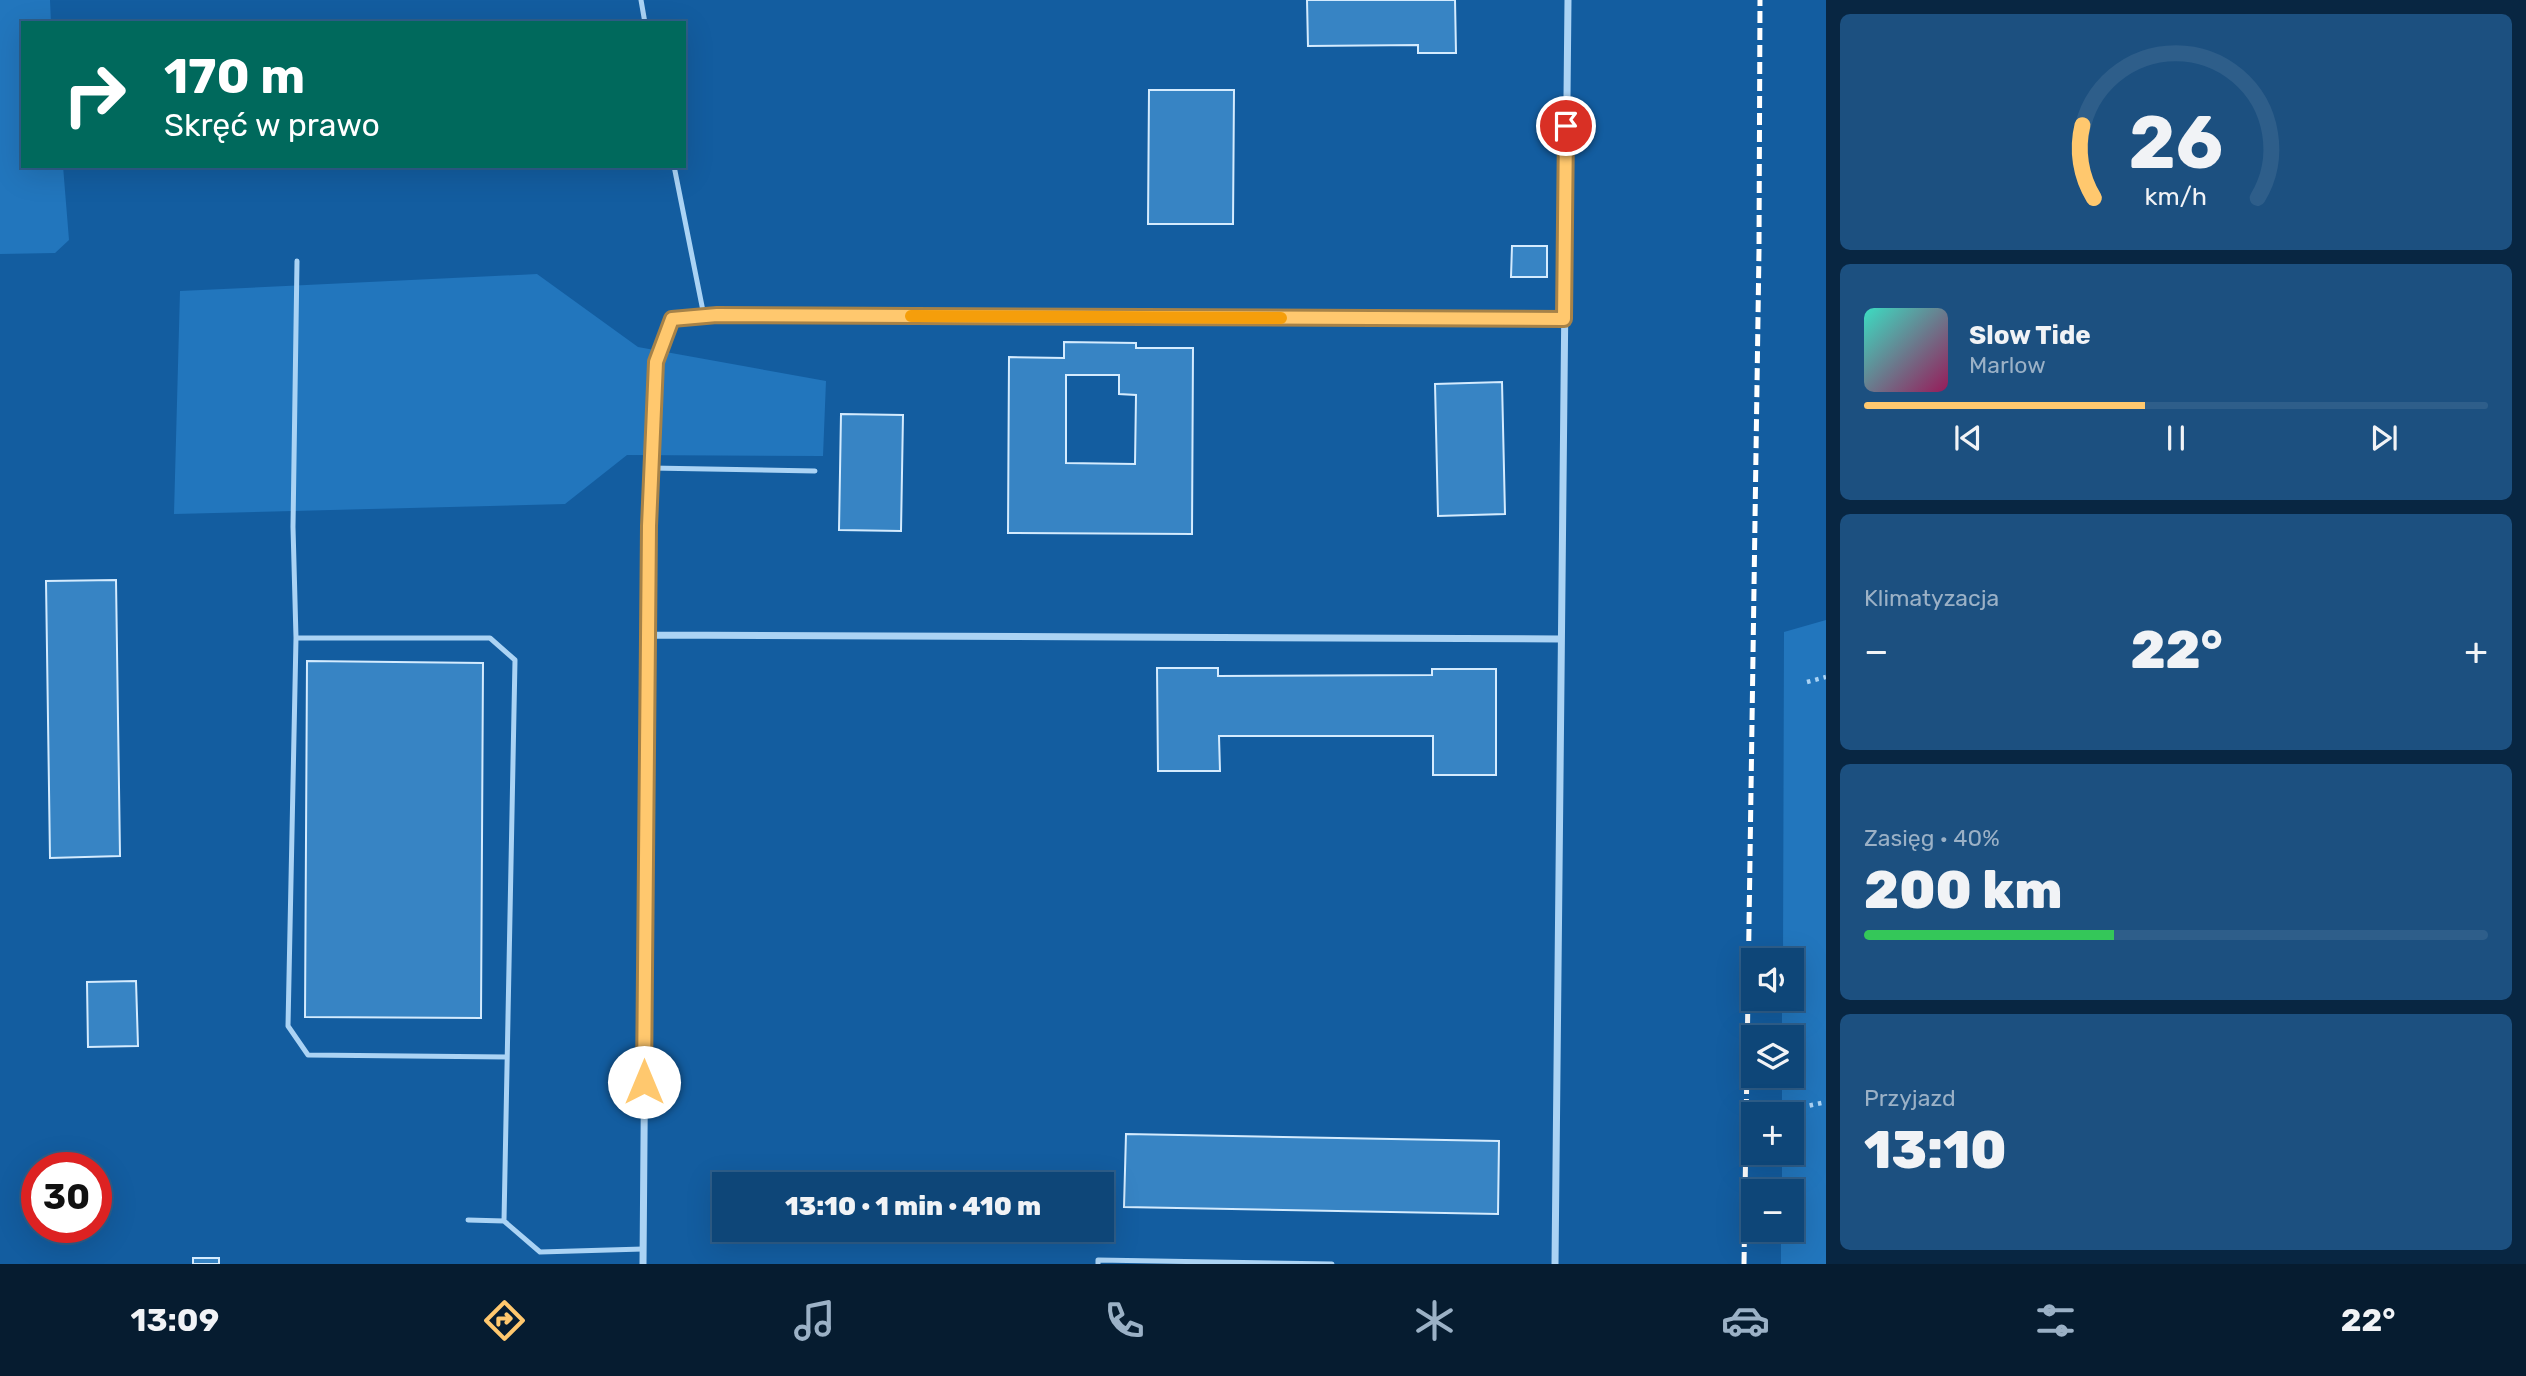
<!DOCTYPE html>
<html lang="pl">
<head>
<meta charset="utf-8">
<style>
  body { margin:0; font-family:Rubik,sans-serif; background:#1c5080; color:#f1f3f6; height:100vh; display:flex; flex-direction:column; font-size:26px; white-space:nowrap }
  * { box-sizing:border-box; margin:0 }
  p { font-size:23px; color:#9bb1c6 }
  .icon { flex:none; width:38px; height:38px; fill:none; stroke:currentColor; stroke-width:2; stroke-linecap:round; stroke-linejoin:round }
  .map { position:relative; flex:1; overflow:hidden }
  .drawer { display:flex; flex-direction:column; gap:14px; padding:14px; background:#082642; width:700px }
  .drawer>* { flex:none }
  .guide { position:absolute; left:21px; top:21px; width:665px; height:147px; border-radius:0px; box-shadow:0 7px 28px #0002,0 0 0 2px #2e5e8a; background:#00695c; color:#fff; overflow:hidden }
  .controls { position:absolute; left:1741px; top:948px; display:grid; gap:14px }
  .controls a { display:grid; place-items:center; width:63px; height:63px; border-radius:0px; background:#0e4678; box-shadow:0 7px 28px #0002,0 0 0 2px #2e5e8a; font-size:35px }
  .speed { position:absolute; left:21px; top:1152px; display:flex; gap:14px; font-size:35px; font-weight:700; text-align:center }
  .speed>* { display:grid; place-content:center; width:91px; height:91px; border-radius:50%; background:#0e4678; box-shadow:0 7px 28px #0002,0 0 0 2px #2e5e8a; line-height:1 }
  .speed .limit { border:10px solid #d22; background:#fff; color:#111 }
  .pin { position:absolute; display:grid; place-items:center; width:60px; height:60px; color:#fff; margin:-30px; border:4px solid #fff; border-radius:50%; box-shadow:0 2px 7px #0007 }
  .me { position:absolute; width:77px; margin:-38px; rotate:0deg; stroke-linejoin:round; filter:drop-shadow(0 0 5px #0008) }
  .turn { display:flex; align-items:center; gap:24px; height:147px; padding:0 28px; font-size:32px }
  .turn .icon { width:91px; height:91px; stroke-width:2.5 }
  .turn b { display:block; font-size:49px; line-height:60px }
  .big { font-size:52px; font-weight:800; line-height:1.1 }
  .drawer .widget { flex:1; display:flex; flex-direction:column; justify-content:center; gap:10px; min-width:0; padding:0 24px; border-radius:10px; background:#1c5080 }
  .drawer .dial { align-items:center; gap:0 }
  .dial svg { height:182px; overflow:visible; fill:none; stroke:#2e5e8a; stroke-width:7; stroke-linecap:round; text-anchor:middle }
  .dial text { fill:#f1f3f6; stroke:none }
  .song { display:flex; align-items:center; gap:21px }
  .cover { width:84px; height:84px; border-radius:10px; background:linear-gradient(135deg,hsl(170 70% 55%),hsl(330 70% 35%)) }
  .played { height:7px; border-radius:4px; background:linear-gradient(90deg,#ffc86e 45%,#2e5e8a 45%) }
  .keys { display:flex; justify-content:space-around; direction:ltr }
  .heat { display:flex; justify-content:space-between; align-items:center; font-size:38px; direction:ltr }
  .charge { height:10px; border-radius:5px; background:linear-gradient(90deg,#34c759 40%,#2e5e8a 0) }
  .trip { position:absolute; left:712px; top:1172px; width:402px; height:70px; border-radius:0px; background:#0e4678; box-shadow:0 7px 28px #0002,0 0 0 2px #2e5e8a; font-weight:800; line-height:70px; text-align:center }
  .dock { display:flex; height:112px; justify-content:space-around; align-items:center; background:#061c30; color:#9bb1c6 }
  .dock .icon { width:49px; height:49px }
  .dock .on { color:#ffc86e }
  .dock b { font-size:32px; color:#f1f3f6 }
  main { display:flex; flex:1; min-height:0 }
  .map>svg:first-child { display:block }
</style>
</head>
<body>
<main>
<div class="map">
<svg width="1826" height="1264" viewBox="0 0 1826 1264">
  <rect width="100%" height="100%" fill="#135da0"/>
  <!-- green -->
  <path fill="#2276bd" d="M0,0H50L51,23H23V166H63L69,240L55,253L0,254Z
    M537,274L638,347L826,381L823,456L627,455L565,504L174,514L180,291Z
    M1826,620V1264H1781V1230H1792V1192H1782V1153H1792V1115H1782V1076H1792V1038H1782V999H1792V961H1783L1784,632Z"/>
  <!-- building -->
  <path fill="#3784c4" stroke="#d4ebfe" stroke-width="2" fill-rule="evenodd" d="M1307,0H1455L1456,53H1418V45L1308,46Z
    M1149,90H1234L1233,224H1148Z
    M1512,246H1547V277H1511Z
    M1064,342L1136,343V348H1193L1192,534L1008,533L1009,357L1064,358ZM1066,375H1119V394L1136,395L1135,464L1066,463Z
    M1502,382L1505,514L1438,516L1435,384Z
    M841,414L903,415L901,531L839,530Z
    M116,580L120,856L50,858L46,581Z
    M307,661L483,663L481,1018L305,1017Z
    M1157,668H1218V676L1432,675V669H1496V775H1433V736H1219L1220,771H1158Z
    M136,981L138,1046L88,1047L87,982Z
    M1126,1134L1499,1141L1498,1214L1124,1207Z
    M193,1258H219V1264H193Z"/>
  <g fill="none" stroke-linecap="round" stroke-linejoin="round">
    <!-- path -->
    <path stroke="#abd3f4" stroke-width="4.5" stroke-dasharray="3.5 5" stroke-linecap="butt" d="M1807,682L1826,677
      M1793,1109L1826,1102"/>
    <!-- lane -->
    <path stroke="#abd3f4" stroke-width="5" d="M641,0L645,23
      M674,166L704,316
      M297,261L293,527L296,638H490L515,660L504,1221L540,1252L643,1249
      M651,468L815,471
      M296,638L288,1026L308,1055L507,1057
      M468,1220L504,1221
      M1098,1264V1260L1332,1264"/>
    <!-- street -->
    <path stroke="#abd3f4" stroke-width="7" d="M648,635L1560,639
      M643,1264L649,525L656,362L672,319L717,315L1564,319
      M1555,1264L1568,0"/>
    <!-- rail -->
    <path stroke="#fff" stroke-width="5" stroke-dasharray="12 5" stroke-linecap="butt" d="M1744,1264L1759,250L1760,0"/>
  </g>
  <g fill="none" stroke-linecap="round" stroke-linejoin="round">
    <defs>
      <path id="route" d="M644,1082L649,526L656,362L672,319L717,315L1564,319L1566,126"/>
    </defs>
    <!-- route casing -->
    <use href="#route" stroke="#a68248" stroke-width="18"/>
    <!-- route -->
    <use href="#route" stroke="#ffc86e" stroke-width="12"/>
    <!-- slow -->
    <path stroke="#f59e0b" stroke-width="12" d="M911,316L1281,318"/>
  </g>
</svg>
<div class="controls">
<a><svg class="icon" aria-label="sound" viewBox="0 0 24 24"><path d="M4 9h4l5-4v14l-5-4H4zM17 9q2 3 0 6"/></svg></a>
<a><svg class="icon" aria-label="layers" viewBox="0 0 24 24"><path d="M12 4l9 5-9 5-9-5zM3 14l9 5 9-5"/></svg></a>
<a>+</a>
<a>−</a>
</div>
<div class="speed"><div class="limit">30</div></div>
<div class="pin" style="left:1566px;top:126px;background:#d93025"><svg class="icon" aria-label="arrive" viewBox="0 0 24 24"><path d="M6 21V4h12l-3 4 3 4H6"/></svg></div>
<svg class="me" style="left:644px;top:1082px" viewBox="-20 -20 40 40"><circle r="19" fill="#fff"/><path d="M0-13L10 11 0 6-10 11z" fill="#ffc86e"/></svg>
<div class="trip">13:10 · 1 min · 410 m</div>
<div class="guide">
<div class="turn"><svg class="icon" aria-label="right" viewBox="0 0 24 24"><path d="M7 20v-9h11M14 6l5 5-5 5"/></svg><div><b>170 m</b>Skręć w prawo</div></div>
</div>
</div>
<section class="drawer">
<div class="widget dial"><svg viewBox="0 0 100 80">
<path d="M14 69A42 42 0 1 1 86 69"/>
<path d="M14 69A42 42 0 0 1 9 37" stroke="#ffc86e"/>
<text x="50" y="56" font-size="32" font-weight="700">26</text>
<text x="50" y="72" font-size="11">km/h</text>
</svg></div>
<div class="widget">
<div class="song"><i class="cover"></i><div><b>Slow Tide</b><p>Marlow</p></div></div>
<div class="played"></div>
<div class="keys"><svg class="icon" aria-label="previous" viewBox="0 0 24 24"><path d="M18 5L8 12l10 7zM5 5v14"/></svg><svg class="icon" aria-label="pause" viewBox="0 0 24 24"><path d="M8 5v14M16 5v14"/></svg><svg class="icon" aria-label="next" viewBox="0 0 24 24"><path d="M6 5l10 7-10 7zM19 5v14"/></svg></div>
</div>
<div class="widget"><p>Klimatyzacja</p>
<div class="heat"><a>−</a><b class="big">22°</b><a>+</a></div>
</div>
<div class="widget"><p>Zasięg · 40%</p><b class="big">200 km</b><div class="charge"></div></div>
<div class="widget"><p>Przyjazd</p><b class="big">13:10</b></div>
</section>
</main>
<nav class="dock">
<b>13:09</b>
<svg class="icon on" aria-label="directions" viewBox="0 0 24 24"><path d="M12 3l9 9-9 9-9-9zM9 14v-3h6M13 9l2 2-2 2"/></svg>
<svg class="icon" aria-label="music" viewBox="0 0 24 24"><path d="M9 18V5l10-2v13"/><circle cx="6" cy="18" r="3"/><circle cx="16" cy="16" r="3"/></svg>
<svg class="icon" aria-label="phone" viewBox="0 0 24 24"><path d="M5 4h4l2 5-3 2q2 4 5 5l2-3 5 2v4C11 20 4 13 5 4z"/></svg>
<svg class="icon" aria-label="climate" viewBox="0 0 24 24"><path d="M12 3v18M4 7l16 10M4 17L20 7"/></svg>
<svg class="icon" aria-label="car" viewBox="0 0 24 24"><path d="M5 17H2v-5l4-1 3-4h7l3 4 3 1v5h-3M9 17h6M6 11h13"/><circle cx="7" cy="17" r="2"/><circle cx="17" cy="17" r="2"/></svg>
<svg class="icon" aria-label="filters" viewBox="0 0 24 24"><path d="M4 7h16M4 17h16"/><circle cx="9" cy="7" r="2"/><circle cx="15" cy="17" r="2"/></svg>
<b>22°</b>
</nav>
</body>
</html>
